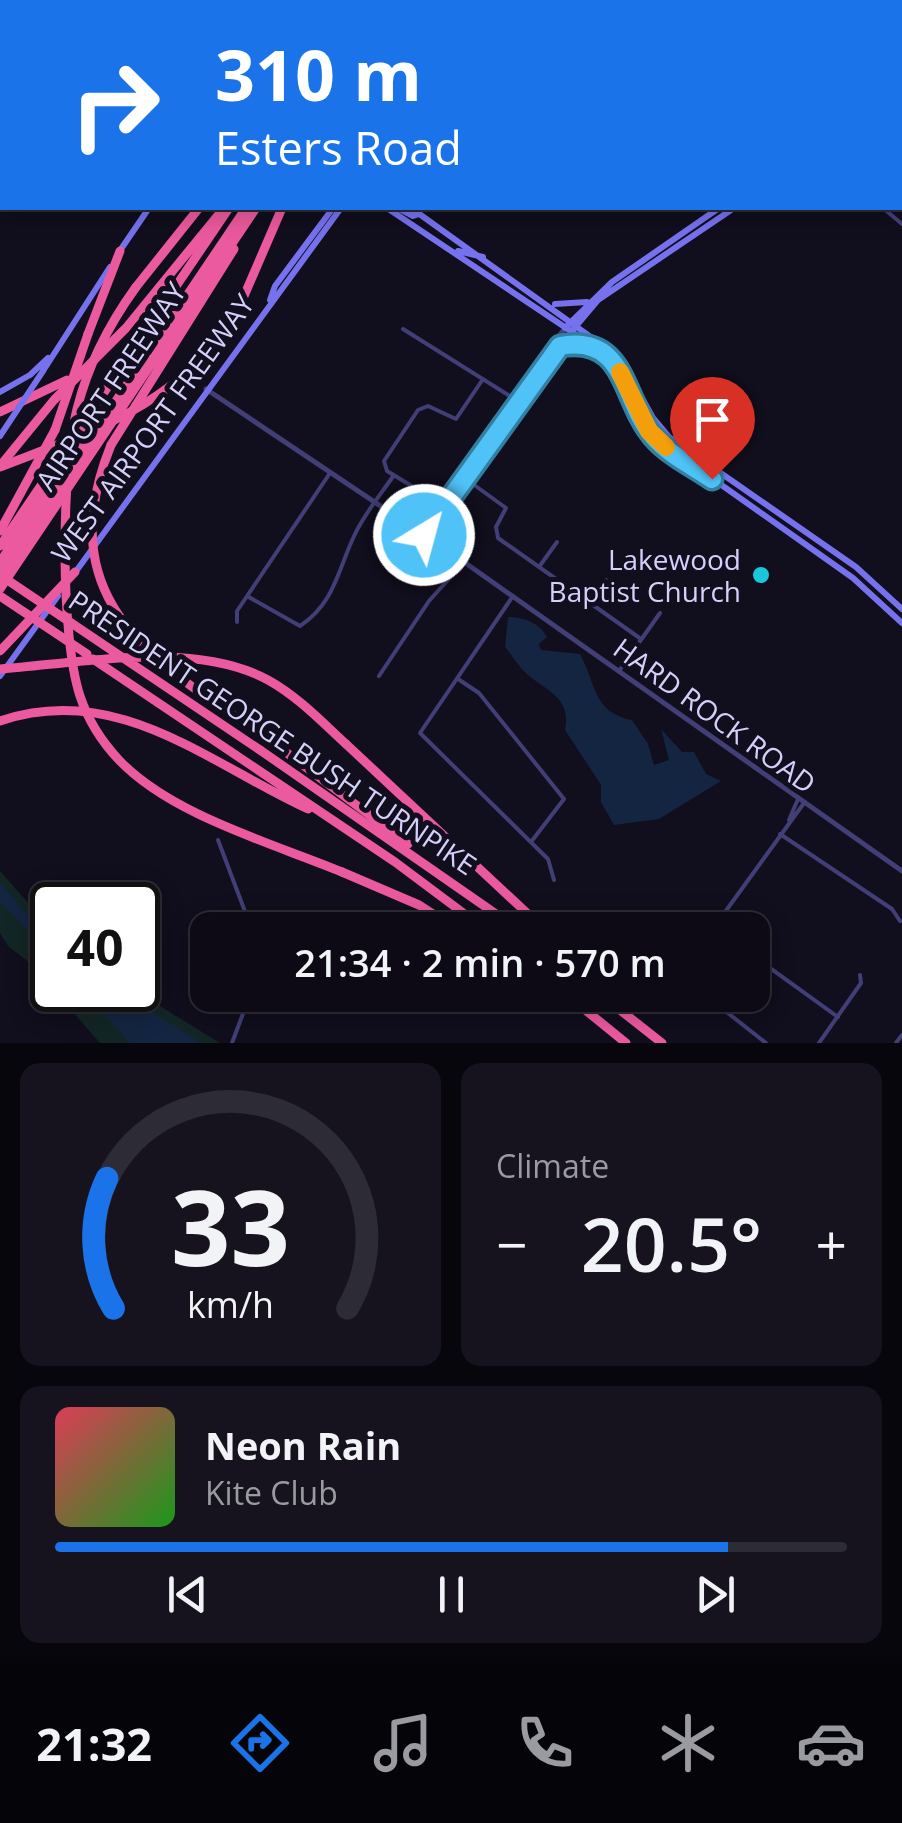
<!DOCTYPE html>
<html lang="en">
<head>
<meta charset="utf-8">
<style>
  body { margin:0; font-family:"Open Sans",sans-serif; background:#16131f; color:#f1f3f6; height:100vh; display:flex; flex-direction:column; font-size:38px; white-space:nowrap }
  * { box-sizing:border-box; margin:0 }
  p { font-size:32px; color:#9a9aa1 }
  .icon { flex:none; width:55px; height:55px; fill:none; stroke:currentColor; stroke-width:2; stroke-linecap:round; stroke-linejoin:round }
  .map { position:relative; height:1043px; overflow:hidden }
  .drawer { display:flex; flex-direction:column; gap:20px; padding:20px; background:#07060c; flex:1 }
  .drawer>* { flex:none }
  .top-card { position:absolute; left:0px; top:0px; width:902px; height:210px; box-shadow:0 5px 25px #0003,0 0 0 2px #2d2b35; background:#1a73e8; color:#fff; overflow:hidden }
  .speed { position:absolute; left:30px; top:882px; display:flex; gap:20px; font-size:50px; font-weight:700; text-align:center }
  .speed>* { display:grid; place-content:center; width:130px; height:130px; border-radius:50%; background:#0d0a16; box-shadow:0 5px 25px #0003,0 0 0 2px #2d2b35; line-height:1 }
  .speed .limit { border:5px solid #111; border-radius:15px; background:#fff; color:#111 }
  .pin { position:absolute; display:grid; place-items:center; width:85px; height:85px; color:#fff; margin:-102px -42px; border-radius:50% 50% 50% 0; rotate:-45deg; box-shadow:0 0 10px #0007 }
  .pin .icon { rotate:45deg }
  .me { position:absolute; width:110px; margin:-55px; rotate:37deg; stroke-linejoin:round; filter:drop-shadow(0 0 8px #0008) }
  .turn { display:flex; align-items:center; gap:35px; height:210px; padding:0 50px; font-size:45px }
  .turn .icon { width:130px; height:130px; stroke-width:2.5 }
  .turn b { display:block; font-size:70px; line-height:85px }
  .big { font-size:75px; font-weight:600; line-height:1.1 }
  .drawer .widget { flex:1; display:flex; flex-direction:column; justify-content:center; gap:15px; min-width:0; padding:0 35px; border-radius:20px; background:#16131f }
  .drawer .dial { align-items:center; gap:0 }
  .dial svg { height:260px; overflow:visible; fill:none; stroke:#2d2b35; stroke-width:7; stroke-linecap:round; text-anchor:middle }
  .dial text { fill:#f1f3f6; stroke:none }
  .song { display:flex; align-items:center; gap:30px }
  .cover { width:120px; height:120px; border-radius:15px; background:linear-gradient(135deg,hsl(350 70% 55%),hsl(120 70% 35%)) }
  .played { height:10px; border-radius:5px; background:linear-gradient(90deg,#1a73e8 85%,#2d2b35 85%) }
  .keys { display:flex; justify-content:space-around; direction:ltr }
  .heat { display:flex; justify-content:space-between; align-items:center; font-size:55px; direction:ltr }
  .drawer .tiles { flex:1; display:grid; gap:20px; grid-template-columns:1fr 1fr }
  .widget:last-child { grid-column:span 2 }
  .trip { position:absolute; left:190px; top:912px; width:580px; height:100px; border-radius:20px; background:#0d0a16; box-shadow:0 5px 25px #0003,0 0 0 2px #2d2b35; font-weight:600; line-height:100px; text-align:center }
  .tab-bar { display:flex; height:160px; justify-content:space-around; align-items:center; background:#050409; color:#9a9aa1 }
  .tab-bar .icon { width:70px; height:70px }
  .tab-bar .selected { color:#1a73e8 }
  .tab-bar b { font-size:45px; color:#f1f3f6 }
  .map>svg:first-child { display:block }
</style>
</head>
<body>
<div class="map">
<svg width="902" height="1043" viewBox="0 0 902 1043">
  <rect width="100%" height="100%" fill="#110e1d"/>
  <!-- green -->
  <path fill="#122625" d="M0,871L52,930V980L8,946L0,933Z
    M62,990H134L220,1043H100L59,996Z"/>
  <!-- water -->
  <path fill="#142541" d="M508,617C523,617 540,623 547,637L539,644L541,650L580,654C596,683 593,713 632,720L648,744L654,765L669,760L661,729L682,752H694L706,774L721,781L659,819L614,825L601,802V785L565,730C572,695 543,690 526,673C518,666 512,655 505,647Z
    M0,883L52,944V956L0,902Z
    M83,990H117L201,1043H130Z"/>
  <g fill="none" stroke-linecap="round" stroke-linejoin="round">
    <!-- minor -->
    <path stroke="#413f76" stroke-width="4" d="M900,177H902
      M883,208L902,224
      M403,329L513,398
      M466,479L506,508L496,527L498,538L641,639
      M422,486L415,488L387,471L384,461L418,410L428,406L456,419L483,379
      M539,567L557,542
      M247,596L300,626C335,603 338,569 355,534C365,513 381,494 394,475
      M513,596L420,733L548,859L554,880
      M590,603L606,580
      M237,622V611L330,473
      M619,671L660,613
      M379,676L429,601L464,562
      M458,679L479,693L564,799L531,842
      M789,820L798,799
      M780,834L892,909L900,921
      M218,840L252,930
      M712,930L804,803
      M752,955L838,1017
      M705,995L766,1043
      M232,1043L250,995
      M819,1043L861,983L860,975
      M896,1043L902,1035"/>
    <!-- tertiary -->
    <path stroke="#413f76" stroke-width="5" d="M206,389L464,562L902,871
      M513,409L524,388
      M466,478L486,436
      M438,519L446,547
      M416,530L565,328
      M424,535L571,332"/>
    <!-- secondary -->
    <path stroke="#7672ee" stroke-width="6" d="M93,0L96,2
      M111,0L115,2
      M318,2L321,0
      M425,2L426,0
      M900,131L902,130
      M900,139L902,138
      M387,208L602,352L629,387L655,438L853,578L902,623
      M398,208L413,216L419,214
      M411,208L620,358L653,418L669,437L856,567L902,609
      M458,251L483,257
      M119,252L149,208
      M270,300L275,286L333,208
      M555,304L587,302
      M565,328L612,282L719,208
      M571,332L598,300L734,208
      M560,347L589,344
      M43,371L110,267
      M0,392L30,375L48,358
      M74,574L341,208
      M0,676L58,596"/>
    <!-- motorway -->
    <path stroke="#eb599e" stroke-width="9" d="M360,2L362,0
      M378,2L380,0
      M395,2L397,0
      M136,287L199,208
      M88,334L120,251
      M218,339L241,303L282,208
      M0,412L67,380
      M111,445L234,249
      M0,466L54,400L126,328L224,208
      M0,531L55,430
      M0,546L229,208
      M0,562L87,433
      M0,573L246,208
      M0,589L256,208
      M0,651L75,572
      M93,659L395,862L486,930
      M0,721C117,681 208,763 308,809
      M267,738L408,844
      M346,744L545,930
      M260,750L519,930
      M342,872L419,905L458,930
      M567,995L626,1043
      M601,995L662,1043"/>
    <!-- secondary-bridge -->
    <path stroke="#7672ee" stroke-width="6" d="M0,436L43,371"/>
    <!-- motorway-bridge -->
    <path stroke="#eb599e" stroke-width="9" d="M136,287C110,323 88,365 77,409C61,472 60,635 80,696C88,720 102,742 119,760C171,815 272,843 342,872
      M55,430L88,334
      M111,445C48,601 155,663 267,738
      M0,467C82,435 162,411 218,339
      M0,575L260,750
      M0,596L87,654
      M0,669C82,663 194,640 268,680C297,696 321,721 346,744"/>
  </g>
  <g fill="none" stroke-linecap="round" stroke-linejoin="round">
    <defs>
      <path id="route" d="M424,535L560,346C627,334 622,400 653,436C668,454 693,466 712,479"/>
    </defs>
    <!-- route casing -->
    <use href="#route" stroke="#337fa1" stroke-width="25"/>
    <!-- route -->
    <use href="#route" stroke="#4fc3f7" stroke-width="18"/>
    <!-- slow -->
    <path stroke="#f59e0b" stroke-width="18" d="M620,372L649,431L666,447"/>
  </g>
  <!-- markers -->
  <circle fill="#1ac6db" stroke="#110e1d" stroke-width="4" cx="761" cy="575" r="10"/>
  <g text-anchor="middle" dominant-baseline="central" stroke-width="10" stroke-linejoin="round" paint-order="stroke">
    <!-- street labels -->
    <g font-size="28" fill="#d5d0f9" stroke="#110e1d">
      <text transform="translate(110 386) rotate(-56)">AIRPORT FREEWAY</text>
      <text transform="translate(152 428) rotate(-54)">WEST AIRPORT FREEWAY</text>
      <text transform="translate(715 715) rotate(36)">HARD ROCK ROAD</text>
      <text transform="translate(273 732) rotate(34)">PRESIDENT GEORGE BUSH TURNPIKE</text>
    </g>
    <!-- poi labels -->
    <g font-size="28" fill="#d5d0f9" stroke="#110e1d" text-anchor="end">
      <text x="741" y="559">Lakewood<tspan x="741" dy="32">Baptist Church</tspan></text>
    </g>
  </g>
</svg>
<div class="speed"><div class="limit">40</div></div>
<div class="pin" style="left:712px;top:479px;background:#d93025"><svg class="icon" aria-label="arrive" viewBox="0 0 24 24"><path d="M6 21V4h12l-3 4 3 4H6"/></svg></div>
<svg class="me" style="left:424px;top:535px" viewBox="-20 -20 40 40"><circle r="17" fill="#4fc3f7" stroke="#fff" stroke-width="3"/><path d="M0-11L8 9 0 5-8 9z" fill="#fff"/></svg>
<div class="trip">21:34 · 2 min · 570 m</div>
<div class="top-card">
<div class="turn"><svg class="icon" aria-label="right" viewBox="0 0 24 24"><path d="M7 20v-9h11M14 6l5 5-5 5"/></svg><div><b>310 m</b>Esters Road</div></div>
</div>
</div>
<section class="drawer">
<div class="tiles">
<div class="widget dial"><svg viewBox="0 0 100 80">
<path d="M14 69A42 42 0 1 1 86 69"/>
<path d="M14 69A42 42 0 0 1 12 29" stroke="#1a73e8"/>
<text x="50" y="56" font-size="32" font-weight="700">33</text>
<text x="50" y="72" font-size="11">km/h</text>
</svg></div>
<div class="widget"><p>Climate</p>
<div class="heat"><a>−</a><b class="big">20.5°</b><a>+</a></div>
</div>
<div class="widget">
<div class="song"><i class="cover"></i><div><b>Neon Rain</b><p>Kite Club</p></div></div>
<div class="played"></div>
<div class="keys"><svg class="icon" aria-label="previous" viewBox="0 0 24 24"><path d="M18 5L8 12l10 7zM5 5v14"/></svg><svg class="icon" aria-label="pause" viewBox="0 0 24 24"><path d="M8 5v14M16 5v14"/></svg><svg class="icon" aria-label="next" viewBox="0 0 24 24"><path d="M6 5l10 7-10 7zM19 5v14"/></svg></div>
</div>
</div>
</section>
<nav class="tab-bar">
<b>21:32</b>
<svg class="icon selected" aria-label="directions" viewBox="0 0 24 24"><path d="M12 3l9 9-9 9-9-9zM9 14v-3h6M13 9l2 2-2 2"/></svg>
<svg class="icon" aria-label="music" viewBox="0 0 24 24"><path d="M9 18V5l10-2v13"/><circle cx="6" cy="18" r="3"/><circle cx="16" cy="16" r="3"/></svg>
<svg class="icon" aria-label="phone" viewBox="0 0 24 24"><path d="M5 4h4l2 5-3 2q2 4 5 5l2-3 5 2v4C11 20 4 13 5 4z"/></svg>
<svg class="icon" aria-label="climate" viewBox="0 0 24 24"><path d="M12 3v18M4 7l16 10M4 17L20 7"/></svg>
<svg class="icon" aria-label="car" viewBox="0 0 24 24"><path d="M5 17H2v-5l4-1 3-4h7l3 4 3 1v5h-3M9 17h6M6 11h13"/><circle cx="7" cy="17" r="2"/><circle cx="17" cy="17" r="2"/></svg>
</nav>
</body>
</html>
